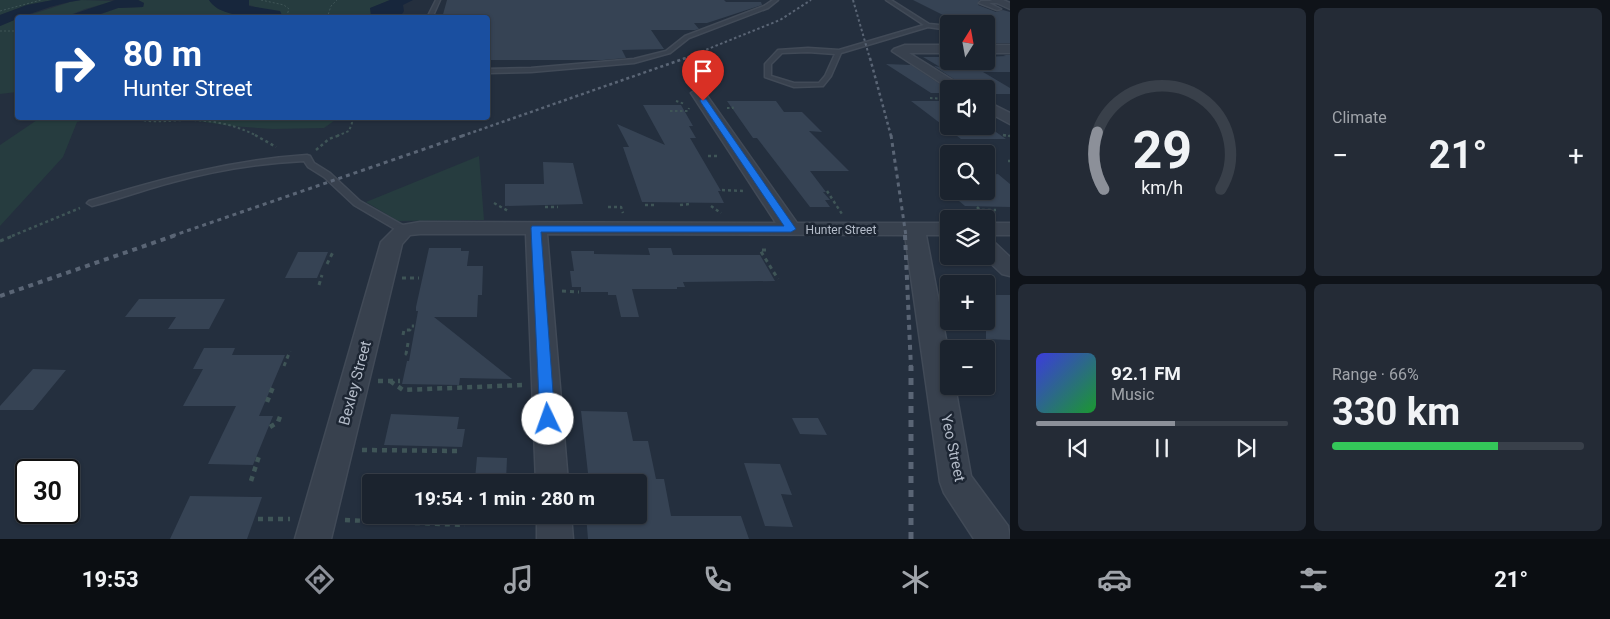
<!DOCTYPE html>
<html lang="en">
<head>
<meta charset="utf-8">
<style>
  body { margin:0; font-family:Roboto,sans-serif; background:#242b36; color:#f1f3f6; height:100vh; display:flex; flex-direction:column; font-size:19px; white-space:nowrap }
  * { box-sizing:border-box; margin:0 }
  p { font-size:16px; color:#a0a4aa }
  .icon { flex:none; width:28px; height:28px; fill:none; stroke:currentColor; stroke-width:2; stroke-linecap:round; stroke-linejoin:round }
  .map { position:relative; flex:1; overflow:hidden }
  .side { display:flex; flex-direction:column; gap:8px; padding:8px; background:#0f1319; width:600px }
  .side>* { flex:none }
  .top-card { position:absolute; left:15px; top:15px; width:475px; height:105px; border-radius:5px; box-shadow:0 1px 4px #0004,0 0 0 1px #39404a; background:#1a4fa0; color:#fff; overflow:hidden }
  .needle { width:32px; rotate:11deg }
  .controls { position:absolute; left:940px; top:15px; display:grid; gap:10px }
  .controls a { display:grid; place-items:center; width:55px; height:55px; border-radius:5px; background:#1b232e; box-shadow:0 1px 4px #0004,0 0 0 1px #39404a; font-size:25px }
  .speed { position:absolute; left:15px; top:459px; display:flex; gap:10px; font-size:25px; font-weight:700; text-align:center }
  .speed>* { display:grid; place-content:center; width:65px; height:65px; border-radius:50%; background:#1b232e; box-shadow:0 1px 4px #0004,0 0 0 1px #39404a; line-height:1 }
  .speed .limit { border:2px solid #111; border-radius:8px; background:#fff; color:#111 }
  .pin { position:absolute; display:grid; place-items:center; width:42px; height:42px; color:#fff; margin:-51px -21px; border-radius:50% 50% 50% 0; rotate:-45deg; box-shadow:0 0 5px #0007 }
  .pin .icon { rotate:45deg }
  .me { position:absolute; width:55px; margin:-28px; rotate:357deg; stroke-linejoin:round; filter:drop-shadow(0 0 4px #0008) }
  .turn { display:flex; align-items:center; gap:18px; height:105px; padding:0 25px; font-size:22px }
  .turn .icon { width:65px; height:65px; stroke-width:2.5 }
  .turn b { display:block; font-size:35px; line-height:42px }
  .big { font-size:38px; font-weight:700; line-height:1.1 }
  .side .tile { flex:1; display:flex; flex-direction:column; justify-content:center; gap:8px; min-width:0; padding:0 18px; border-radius:8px; background:#242b36 }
  .side .dial { align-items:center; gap:0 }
  .dial svg { height:130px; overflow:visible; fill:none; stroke:#39404a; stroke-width:7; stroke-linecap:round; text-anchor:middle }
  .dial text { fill:#f1f3f6; stroke:none }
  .song { display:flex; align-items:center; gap:15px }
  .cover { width:60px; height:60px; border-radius:8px; background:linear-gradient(135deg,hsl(240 70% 55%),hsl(130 70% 35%)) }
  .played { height:5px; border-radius:2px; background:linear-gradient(90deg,#8c9099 55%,#39404a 55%) }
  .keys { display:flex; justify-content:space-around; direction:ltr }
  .heat { display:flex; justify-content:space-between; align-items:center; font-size:28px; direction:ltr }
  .charge { height:8px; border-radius:4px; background:linear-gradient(90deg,#34c759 66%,#39404a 0) }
  .side .tiles { flex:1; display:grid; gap:8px; grid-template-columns:repeat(2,1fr) }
  .trip { position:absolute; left:362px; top:474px; width:285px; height:50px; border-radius:5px; background:#1b232e; box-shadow:0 1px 4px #0004,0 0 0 1px #39404a; font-weight:700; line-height:50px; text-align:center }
  .menu { display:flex; height:80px; justify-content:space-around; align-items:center; background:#0b0e12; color:#a0a4aa }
  .menu .icon { width:35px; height:35px }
  .menu .selected { color:#8c9099 }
  .menu b { font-size:22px; color:#f1f3f6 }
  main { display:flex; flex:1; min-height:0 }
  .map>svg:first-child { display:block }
</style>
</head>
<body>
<main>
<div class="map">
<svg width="1010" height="539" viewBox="0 0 1010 539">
  <rect width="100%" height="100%" fill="#242f3e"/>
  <!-- green -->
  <path fill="#263c3f" d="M0,0H53L27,5L0,15Z
    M81,0L115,1L85,9L65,17L20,18L70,2Z
    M138,0H209L218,9L248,17L91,18L118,8L143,7L144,3Z
    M249,0H390L371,8V18L283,17V15L249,5Z
    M17,18V92L0,94V26Z
    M40,118H91L77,122L63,157L0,226V145Z
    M195,118H338L324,128L273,129L231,126L198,121Z
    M479,156L484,220L398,221L366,202Z"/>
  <!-- water -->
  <path fill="#17263c" d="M53,0H81C53,4 26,15 0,26V15L27,5Z
    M115,0H138L144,3L143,7L118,8L91,17H65Z
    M209,0H249V6L280,11L283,17C264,18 220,19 209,0Z
    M390,0H413L403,5L404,11L400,17H371L370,8Z"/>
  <!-- building -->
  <path fill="#364354" d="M447,0H724L726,2H761L762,5L707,23H694L699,29L695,30H651L664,49L622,50L626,58L603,60H488V18H442Z
    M913,0H979L978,5L996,12L1003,10L1010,12V43H986V24H961Z
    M1003,55H1010V72H983L1010,88V94H986V89H969L934,66L940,67L923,57H949V61H986V57L1006,56Z
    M886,64L911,65L949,90V93H931Z
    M727,101H776L784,112H802L822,132L809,131L849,171H810L826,192H823L830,200H825L830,207H810L757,138H753Z
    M911,101H949V126L986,125L1006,139H961Z
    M643,105H681L693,126H689L696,138H690L721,191H718L724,203L642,202L623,147H629L617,124L665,145Z
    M543,162L573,163L583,204L505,206V184H544Z
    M998,174L1010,184V207L965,206L946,190L949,191H986V175Z
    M429,248H461V251H469L467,266H483L482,295H478L477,317H434L512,379L460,378L459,385L402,384L407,361H409L418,311H416V307Z
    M648,248H671L673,255H760L775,281L683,282L685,287H677V289H632L639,317H621L616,295H608V292H581V287H572L570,271H574L571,251H594V254L650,255Z
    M298,252H328L317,278H285Z
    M986,295H1010V340L986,339Z
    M139,299H225L209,329H168L176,317H125Z
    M204,348H235L232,355H285L259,416H273L253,465L208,464L236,406H183L203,369H193Z
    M33,369L66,370L33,410H0V406Z
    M581,411L627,412L633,441H648L656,479H664L671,516H741L749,539H588L586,515H639V482H589Z
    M391,414L459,417L457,429H465L462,447L384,445Z
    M792,418H818L827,435L800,434Z
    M477,457L507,458L506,481L475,479Z
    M744,463L780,464L792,495L781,494L793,527L765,526Z
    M190,496L262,497L247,539H170Z"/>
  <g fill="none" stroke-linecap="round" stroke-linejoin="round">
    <defs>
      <path id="lane" d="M436,0H440L432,18H427Z
        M773,0H778L768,8L689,38L670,53L634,63L531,72L488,73V69L531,68L634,59L666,51L685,36L764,6Z
        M886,0H891L929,24L949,26V30L928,27L841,53L831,76L823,86L794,87L765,77V64L778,50L808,48L839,50L924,25ZM808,52L835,54L825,76L819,83H794L771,76V64L782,53Z
        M981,1H1002L1000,3H989L1001,9L997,10L979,3Z
        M307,155L310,156L314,163L330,173L360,201L408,228L409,230L408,232H400L354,205L324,177L308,167L304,161C260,163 216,170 173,182C146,189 119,199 92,206L87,203L89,201C160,179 232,160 307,155Z"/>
      <path id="street" d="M990,0H1003L1010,3V9Z
        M905,45H949V53H909L967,89H950L892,51L894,49Z
        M986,45H1010V53H986Z
        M698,89L703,90L797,223H949V235H926L949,355V386H955L971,476L1008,526L1010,539H974L944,493L940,482L905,235L547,234L568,482H536L526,234H420L410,235L402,244L331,539H295L381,242L397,226L420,222L776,223L691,93Z
        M986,101L1010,113V124L986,111Z
        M986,223H1010V235H986Z
        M986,241L994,242L1010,257V276L1002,274L983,256H986Z
        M537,515H571L573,539H537Z"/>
    </defs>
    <!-- lane casing -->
    <use href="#lane" stroke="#414a57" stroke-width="3"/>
    <!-- street casing -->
    <use href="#street" stroke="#414a57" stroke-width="3"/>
    <!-- path-far4 -->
    <path stroke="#3f5557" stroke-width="1" stroke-dasharray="2 2" stroke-linecap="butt" d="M261,0L284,5L289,9L286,18
      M0,11L41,0
      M327,18L331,6L337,0
      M0,31H18"/>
    <!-- path-far3 -->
    <path stroke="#3f5557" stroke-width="2" stroke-dasharray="2.5 2.5" stroke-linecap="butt" d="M930,98L947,99
      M676,101L685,104
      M727,108H733L732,106
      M670,111H688L689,108
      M134,118C152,124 170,120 189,120C213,120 236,125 257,136
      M1003,135L1009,136
      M337,136L349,131L352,123L351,118"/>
    <!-- path-far2 -->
    <path stroke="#3f5557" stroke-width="2.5" stroke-dasharray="3 3" stroke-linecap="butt" d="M255,135L276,147
      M1003,135L1010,136
      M316,150L329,139L340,135
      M708,156H720
      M1008,161H1010
      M722,190L744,191
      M827,191L842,214
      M494,203L508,211
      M645,205H654
      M680,205L690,204
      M711,206L721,213
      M545,207H558
      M608,207H621L623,213
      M977,207L980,210H996
      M12,236L80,208"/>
    <!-- path-far1 -->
    <path stroke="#3f5557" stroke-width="3" stroke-dasharray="4 4" stroke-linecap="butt" d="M0,241L15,235
      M766,250H760L778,279
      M327,264L333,252
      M402,278H419
      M319,285L322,275
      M562,291L579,292
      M403,335L404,330H410L411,326H414
      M408,343L406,354H409
      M284,366L290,351"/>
    <!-- path -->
    <path stroke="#3f5557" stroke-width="4.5" stroke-dasharray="5 5" stroke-linecap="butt" d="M378,381H400
      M390,381L403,390L522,385
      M267,402L273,387
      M270,427L278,422L281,414
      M362,450L458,451
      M251,481L259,456
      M258,519H290
      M345,520L465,525"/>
    <!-- lane -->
    <use href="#lane" fill="#38414e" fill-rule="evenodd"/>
    <!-- street -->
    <use href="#street" fill="#38414e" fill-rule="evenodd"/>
    <!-- rail-far4 -->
    <path stroke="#5a6575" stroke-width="2" stroke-dasharray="2.5 2.5" stroke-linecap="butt" d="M853,0L870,59
      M683,59L780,20L811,0"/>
    <!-- rail-far3 -->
    <path stroke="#5a6575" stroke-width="2.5" stroke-dasharray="3 3" stroke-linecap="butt" d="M870,58L891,136
      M462,136L686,58"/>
    <!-- rail-far2 -->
    <path stroke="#5a6575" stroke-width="3" stroke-dasharray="4 4" stroke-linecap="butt" d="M891,135L906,236
      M172,236L465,135"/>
    <!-- rail-far1 -->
    <path stroke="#5a6575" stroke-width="4" stroke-dasharray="5 5" stroke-linecap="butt" d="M905,235L911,368
      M0,296L176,235"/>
    <!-- rail -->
    <path stroke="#5a6575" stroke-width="5" stroke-dasharray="7 7" stroke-linecap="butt" d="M911,539V366"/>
  </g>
  <!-- route -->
  <path fill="#1a73e8" stroke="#114b97" d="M701,99H706L796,229L791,232H541L555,419L553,423L548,425L542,423L540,419L531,228L532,226H784L700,101Z"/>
  <g text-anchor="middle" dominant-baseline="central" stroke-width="5" stroke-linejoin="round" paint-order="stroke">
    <!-- street labels -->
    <g font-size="12" fill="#b4bcc9" stroke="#1d2633">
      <text x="841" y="230">Hunter Street</text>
    </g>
    <!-- near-street labels -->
    <g font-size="15" fill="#b4bcc9" stroke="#1d2633">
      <text transform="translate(355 383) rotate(-75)">Bexley Street</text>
      <text transform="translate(953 448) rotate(78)">Yeo Street</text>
    </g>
  </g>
</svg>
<div class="controls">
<a><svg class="needle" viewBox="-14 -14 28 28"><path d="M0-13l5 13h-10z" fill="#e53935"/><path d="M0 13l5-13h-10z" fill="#a0a4aa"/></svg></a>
<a><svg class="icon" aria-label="sound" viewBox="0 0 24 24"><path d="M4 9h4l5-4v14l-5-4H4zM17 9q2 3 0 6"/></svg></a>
<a><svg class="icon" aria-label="search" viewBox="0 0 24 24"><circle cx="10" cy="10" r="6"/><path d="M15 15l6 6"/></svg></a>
<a><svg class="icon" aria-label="layers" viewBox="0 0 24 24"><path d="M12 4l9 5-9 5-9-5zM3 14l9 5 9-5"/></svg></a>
<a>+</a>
<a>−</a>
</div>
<div class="speed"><div class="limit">30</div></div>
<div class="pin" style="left:703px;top:101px;background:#d93025"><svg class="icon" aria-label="arrive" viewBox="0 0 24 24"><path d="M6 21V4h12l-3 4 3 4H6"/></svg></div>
<svg class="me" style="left:548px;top:419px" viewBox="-20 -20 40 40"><circle r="19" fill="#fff"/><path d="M0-13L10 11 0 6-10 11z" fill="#1a73e8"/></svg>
<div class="trip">19:54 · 1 min · 280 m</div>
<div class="top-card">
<div class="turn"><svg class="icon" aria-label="right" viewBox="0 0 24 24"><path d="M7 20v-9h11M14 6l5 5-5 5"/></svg><div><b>80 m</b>Hunter Street</div></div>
</div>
</div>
<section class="side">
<div class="tiles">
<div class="tile dial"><svg viewBox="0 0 100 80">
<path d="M14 69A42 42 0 1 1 86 69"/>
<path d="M14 69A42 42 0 0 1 10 34" stroke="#8c9099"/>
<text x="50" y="56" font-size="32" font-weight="700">29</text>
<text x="50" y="72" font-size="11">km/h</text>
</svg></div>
<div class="tile"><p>Climate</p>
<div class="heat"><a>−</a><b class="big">21°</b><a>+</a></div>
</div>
<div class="tile">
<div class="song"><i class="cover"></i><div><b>92.1 FM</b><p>Music</p></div></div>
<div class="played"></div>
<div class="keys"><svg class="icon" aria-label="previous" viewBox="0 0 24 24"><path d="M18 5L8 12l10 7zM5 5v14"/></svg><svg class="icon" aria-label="pause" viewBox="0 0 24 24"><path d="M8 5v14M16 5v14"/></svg><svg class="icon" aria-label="next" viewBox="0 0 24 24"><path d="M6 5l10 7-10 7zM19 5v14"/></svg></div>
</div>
<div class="tile"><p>Range · 66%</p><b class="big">330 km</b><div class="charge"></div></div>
</div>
</section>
</main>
<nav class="menu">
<b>19:53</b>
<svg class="icon selected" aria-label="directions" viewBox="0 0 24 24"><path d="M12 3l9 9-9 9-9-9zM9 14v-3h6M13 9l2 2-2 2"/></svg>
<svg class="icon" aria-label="music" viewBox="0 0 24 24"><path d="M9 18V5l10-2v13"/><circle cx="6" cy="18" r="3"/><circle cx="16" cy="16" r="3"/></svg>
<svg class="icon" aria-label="phone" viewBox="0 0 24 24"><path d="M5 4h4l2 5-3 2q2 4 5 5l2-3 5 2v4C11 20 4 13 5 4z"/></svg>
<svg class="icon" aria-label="climate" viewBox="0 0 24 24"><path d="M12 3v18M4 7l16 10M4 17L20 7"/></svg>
<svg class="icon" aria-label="car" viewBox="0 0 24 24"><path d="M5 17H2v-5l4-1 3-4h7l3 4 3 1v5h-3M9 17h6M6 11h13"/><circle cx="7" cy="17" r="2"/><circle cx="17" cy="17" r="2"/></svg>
<svg class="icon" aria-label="filters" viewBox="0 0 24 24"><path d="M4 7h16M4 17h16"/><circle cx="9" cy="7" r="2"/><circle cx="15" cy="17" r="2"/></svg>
<b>21°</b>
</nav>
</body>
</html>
